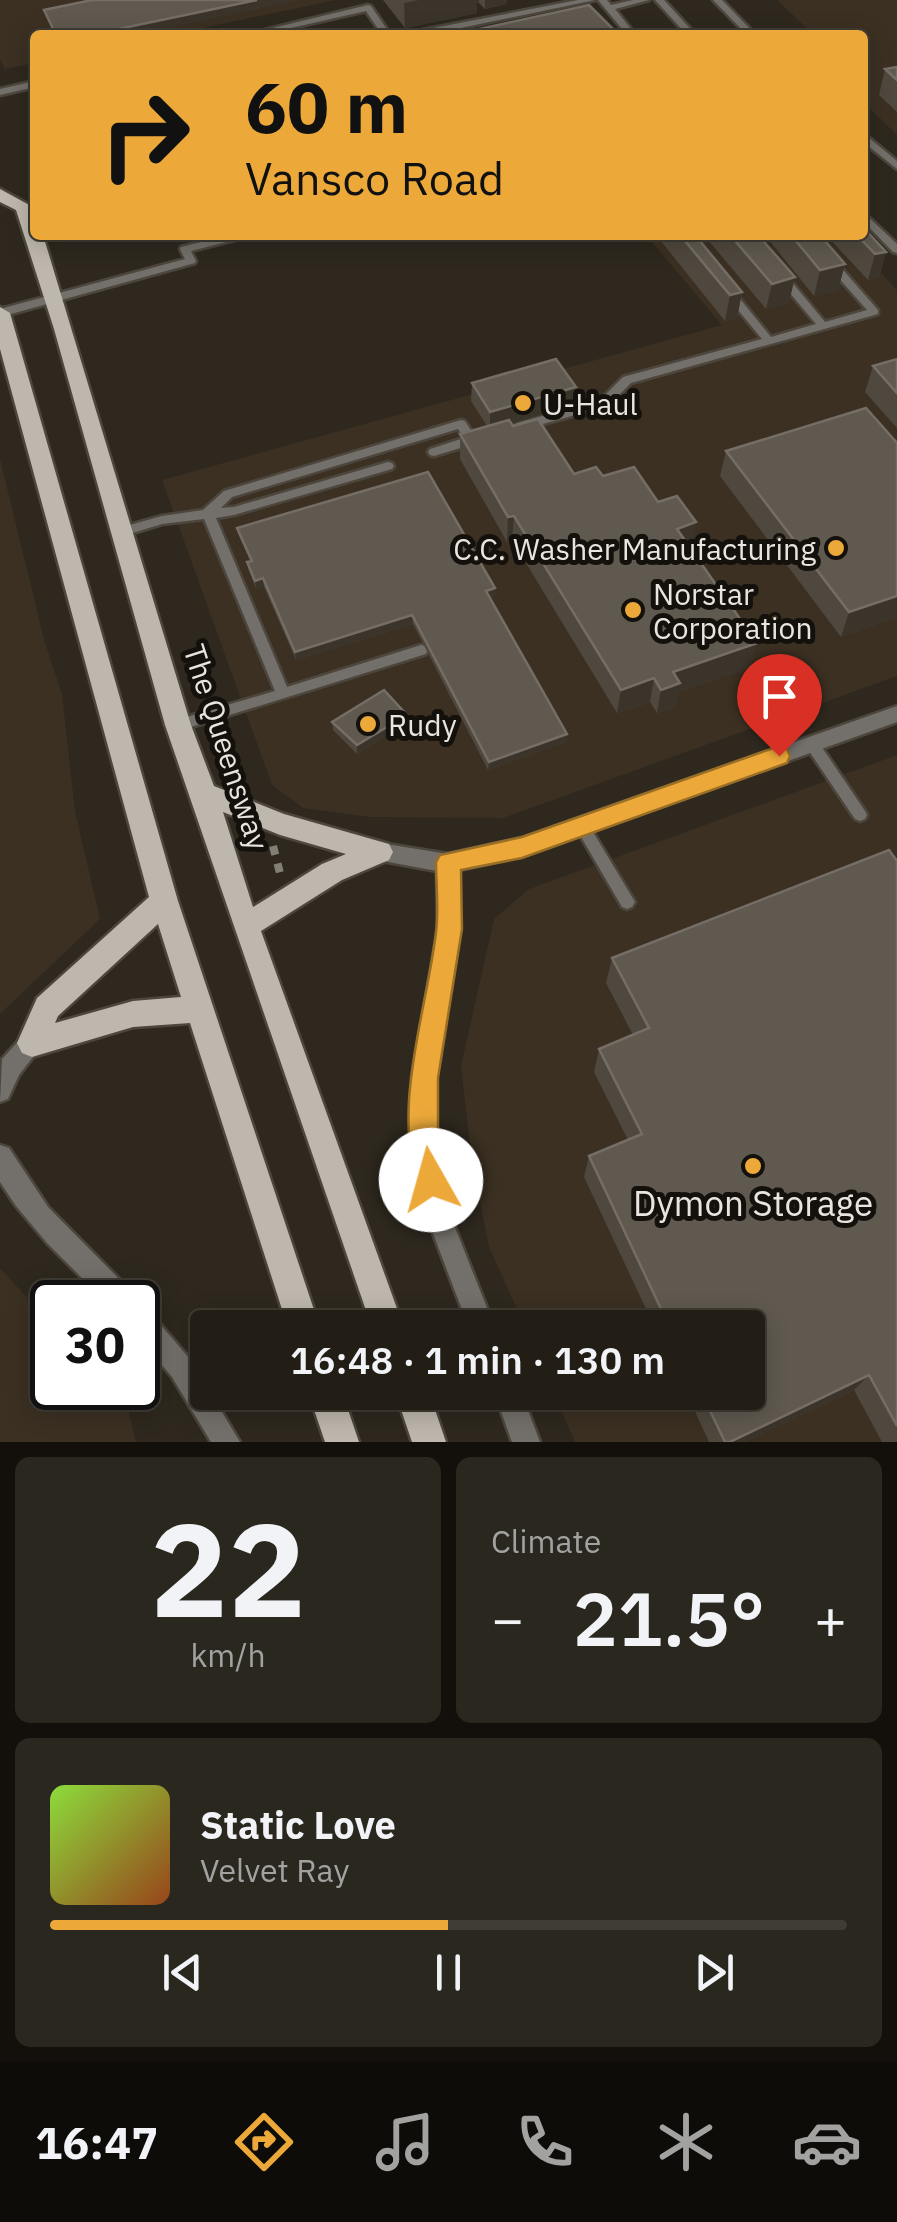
<!DOCTYPE html>
<html lang="en">
<head>
<meta charset="utf-8">
<style>
  body { margin:0; font-family:"IBM Plex Sans",sans-serif; background:#2a271f; color:#f1f3f6; height:100vh; display:flex; flex-direction:column; font-size:38px; white-space:nowrap }
  * { box-sizing:border-box; margin:0 }
  p { font-size:32px; color:#a2a2a1 }
  .icon { flex:none; width:55px; height:55px; fill:none; stroke:currentColor; stroke-width:2; stroke-linecap:round; stroke-linejoin:round }
  .map { position:relative; height:1442px; overflow:hidden }
  .details { display:flex; flex-direction:column; gap:15px; padding:15px; background:#13100c; flex:1 }
  .details>* { flex:none }
  .hud { position:absolute; left:30px; top:30px; width:838px; height:210px; border-radius:10px; box-shadow:0 5px 25px #0003,0 0 0 2px #3f3c35; background:#eca93a; color:#111; overflow:hidden }
  .speed { position:absolute; left:30px; top:1280px; display:flex; gap:20px; font-size:50px; font-weight:700; text-align:center }
  .speed>* { display:grid; place-content:center; width:130px; height:130px; border-radius:50%; background:#221e16; box-shadow:0 5px 25px #0003,0 0 0 2px #3f3c35; line-height:1 }
  .speed .limit { border:5px solid #111; border-radius:15px; background:#fff; color:#111 }
  .pin { position:absolute; display:grid; place-items:center; width:85px; height:85px; color:#fff; margin:-102px -42px; border-radius:50% 50% 50% 0; rotate:-45deg; box-shadow:0 0 10px #0007 }
  .pin .icon { rotate:45deg }
  .me { position:absolute; width:110px; margin:-55px; rotate:353deg; stroke-linejoin:round; filter:drop-shadow(0 0 8px #0008) }
  .turn { display:flex; align-items:center; gap:35px; height:210px; padding:0 50px; font-size:45px }
  .turn .icon { width:130px; height:130px; stroke-width:2.5 }
  .turn b { display:block; font-size:70px; line-height:85px }
  .big { font-size:75px; font-weight:600; line-height:1.1 }
  .details .card { flex:1; display:flex; flex-direction:column; justify-content:center; gap:15px; min-width:0; padding:0 35px; border-radius:15px; background:#2a271f }
  .details .dial { align-items:center; gap:0 }
  .dial b { font-size:130px; line-height:1 }
  .song { display:flex; align-items:center; gap:30px }
  .cover { width:120px; height:120px; border-radius:15px; background:linear-gradient(135deg,hsl(90 70% 55%),hsl(20 70% 35%)) }
  .played { height:10px; border-radius:5px; background:linear-gradient(90deg,#eca93a 50%,#3f3c35 50%) }
  .keys { display:flex; justify-content:space-around; direction:ltr }
  .heat { display:flex; justify-content:space-between; align-items:center; font-size:55px; direction:ltr }
  .details .tiles { flex:1; display:grid; gap:15px; grid-template-columns:1fr 1fr }
  .card:last-child { grid-column:span 2 }
  .trip { position:absolute; left:190px; top:1310px; width:575px; height:100px; border-radius:10px; background:#221e16; box-shadow:0 5px 25px #0003,0 0 0 2px #3f3c35; font-weight:600; line-height:100px; text-align:center }
  .menu { display:flex; height:160px; justify-content:space-around; align-items:center; background:#0e0c09; color:#a2a2a1 }
  .menu .icon { width:70px; height:70px }
  .menu .selected { color:#eca93a }
  .menu b { font-size:45px; color:#f1f3f6 }
  .map>svg:first-child { display:block }
</style>
</head>
<body>
<div class="map">
<svg width="897" height="1442" viewBox="0 0 897 1442">
  <rect width="100%" height="100%" fill="#2e281e"/>
  <!-- built -->
  <path fill="#3b3022" d="M0,0H336L169,35H35V63L5,69L0,59Z
    M777,0H897V135L863,102L862,35H814Z
    M646,235H845L897,290V676L503,818L370,817L303,808L272,785L162,480L722,325Z
    M0,459L45,643L62,694L75,811L100,919L0,1014Z
    M897,755V1442H575L554,1393L748,1392V1328L525,1327L489,1247L472,1161L461,1066L494,919L529,889Z
    M0,1268L52,1325V1388H109L128,1408L136,1442H0Z"/>
  <g fill="none" stroke-linecap="round" stroke-linejoin="round">
    <defs>
      <path id="service" d="M578,0H595L427,35H409L413,32Z
        M598,0H607L611,5L633,0H649L615,9L636,35H627Z
        M655,0H664L696,35H687Z
        M713,0H722L756,35H747Z
        M368,5L371,6L391,35H382L366,11L260,35H244Z
        M35,81V87L0,95V89Z
        M862,132L897,161V169L862,141Z
        M862,211L897,244V253L893,252L862,220Z
        M229,235H247L246,237L191,251L196,261L195,263L0,317V309L185,259L180,249L181,247Z
        M832,261L836,262L878,310V314L631,383L608,406L521,430L515,426L517,423L600,400L623,377L762,339L724,293V289H732L771,337L816,324L778,279V275H786L825,322L867,310L828,266L827,264Z
        M461,420L465,421L474,435L480,436L482,439L480,442L434,456L430,455L428,452L430,449L464,438L458,429L232,497L221,508L234,507L388,462L392,463L394,466L392,469L234,515L216,518L287,687L421,645L426,646L428,650L426,654L178,731L173,729L171,725L173,721L275,691L204,519L162,524L123,536L117,531L119,528L162,516L203,510L224,491Z
        M812,738L817,740L865,811L867,815L865,819L860,821L855,819L807,748L805,744L807,740Z
        M582,820L587,822L635,902L632,907L627,909L622,907L577,830L575,826L577,822Z"/>
      <path id="minor" d="M897,706V722L522,856L459,870L460,929L436,1078L437,1146L450,1215L495,1328H469L426,1215L413,1146L412,1078L438,929L437,871L372,859L369,852L372,845L380,843L448,854L522,838Z
        M32,1032L40,1035L44,1043L19,1075L8,1099L0,1102L2,1059L24,1035Z
        M0,1145L9,1148L48,1207L133,1293L137,1302H106L47,1243L16,1206L0,1182Z
        M138,1305L147,1309L190,1359L240,1442H211L172,1377L138,1337Z
        M494,1392H521L540,1442H512Z"/>
      <path id="primary" d="M0,189L33,207L35,235H43L191,725L214,786L284,814L389,844L393,852L389,860L342,880L261,931L404,1328H372L165,725L54,329L16,210L0,202ZM223,812L280,835L346,854L322,864L253,907Z
        M0,307L10,313L178,901L320,1328H288L190,1023L133,1027L32,1057L22,1053L17,1043L37,998L149,897L0,349ZM158,924L181,997L133,1001L55,1023L58,1016Z
        M308,1392H342L359,1442H325Z
        M395,1392H429L446,1442H412Z"/>
    </defs>
    <!-- service casing -->
    <use href="#service" stroke="#4c463d" stroke-width="5"/>
    <!-- minor casing -->
    <use href="#minor" stroke="#4c463d" stroke-width="5"/>
    <!-- primary casing -->
    <use href="#primary" stroke="#4c463d" stroke-width="5"/>
    <!-- path -->
    <path stroke="#837e76" stroke-width="8" stroke-dasharray="9 9" stroke-linecap="butt" d="M273,846L280,873"/>
    <!-- service -->
    <use href="#service" fill="#73706b" fill-rule="evenodd"/>
    <!-- minor -->
    <use href="#minor" fill="#73706b" fill-rule="evenodd"/>
    <!-- primary -->
    <use href="#primary" fill="#beb7ad" fill-rule="evenodd"/>
  </g>
  <!-- wall -->
  <path fill="#4f483e" d="M383,0H507L506,4L485,9L479,3H477V13L405,28Z
    M897,67V112L879,95L885,69Z
    M656,235H695L742,292L737,318L725,321Z
    M708,235H758L789,303L766,309L708,240Z
    M765,235H820L845,264L838,290L814,296Z
    M826,235H862L886,252L879,277L868,280Z
    M897,359V428L865,392L873,366Z
    M472,383L574,405L511,423L574,474L603,476L658,502L696,522L690,548L751,667L678,692L675,707L657,713L650,702L617,713L512,540L507,542L460,459V434L487,426L471,401Z
    M726,451L897,617L841,637L720,476Z
    M237,528L495,588L494,597L490,598L566,742L488,770L413,624L296,660L264,587L256,589L249,571L247,562L250,561L239,536Z
    M332,722L407,723L357,754L333,730Z
    M897,861V1442H882L854,1390L745,1442H709L686,1392H748V1328H655L584,1177L589,1156L628,1140L594,1072L599,1049L633,1035L606,983L612,958Z"/>
  <!-- shaded-wall -->
  <path fill="#3b342a" d="M257,0H301L135,35H90Z
    M419,0H479V3H477V13L405,28L404,3Z
    M485,0H507L506,4L485,9Z
    M886,252L879,277L868,280L875,254Z
    M845,264L838,290L814,296L820,270Z
    M795,277L789,303L766,309L772,284Z
    M742,292L737,318L725,321L730,295Z
    M576,387L574,405L490,430V412Z
    M514,516L512,540L507,542L508,517Z
    M696,522L691,547L672,554L677,529Z
    M263,578L264,587L256,589L255,581Z
    M495,588L494,597L486,599V591Z
    M897,596V617L841,637L849,612Z
    M412,615L413,624L296,660L295,652Z
    M757,643L751,667L678,692L675,707L657,713L661,690L673,672Z
    M654,678L650,702L617,713L621,690Z
    M407,715V723L357,754V745Z
    M567,734L566,742L488,770L489,762Z
    M869,1375L854,1390L745,1442H730Z"/>
  <!-- building -->
  <path fill="#5f594f" stroke="#756e66" stroke-width="2.5" d="M92,0H257L90,35H56L44,10Z
    M589,5L619,35H452Z
    M897,67V80L885,69Z
    M862,226L886,252L875,254L857,235H862Z
    M680,235H695L742,292L730,295Z
    M730,235H758L795,277L772,284Z
    M791,235H820L845,264L820,270Z
    M556,359L576,387L490,412L472,383Z
    M897,359V393L873,366Z
    M866,408L897,443V596L849,612L726,451Z
    M538,419L574,474L596,467L603,476L634,467L658,502L677,496L696,522L677,529L757,643L673,672L680,683L661,690L654,678L621,690L514,516L508,517L460,434L509,420L513,426Z
    M428,472L495,588L486,591L567,734L489,762L412,615L295,652L263,578L255,581L247,562L252,561L237,528Z
    M384,690L407,715L357,745L332,722Z
    M889,850L897,861V1426L869,1375L730,1442H725L701,1392H748V1328H670L589,1156L642,1134L599,1049L649,1028L612,958Z"/>
  <!-- route -->
  <path fill="#eca93a" stroke="#996e26" stroke-width="2.5" d="M779,746L787,749L790,756L787,763L522,858L461,870L462,929L438,1078V1146L445,1180L441,1190L431,1194L421,1190C389,1113 427,1011 436,932C439,909 436,885 436,862L440,855L522,837Z"/>
  <!-- markers -->
  <g fill="#eca93a" stroke="#14110d" stroke-width="4">
    <circle cx="523" cy="403" r="10"/>
    <circle cx="836" cy="548" r="10"/>
    <circle cx="633" cy="610" r="10"/>
    <circle cx="368" cy="724" r="10"/>
    <circle cx="753" cy="1166" r="10"/>
  </g>
  <g text-anchor="middle" dominant-baseline="central" stroke-width="10" stroke-linejoin="round" paint-order="stroke">
    <!-- poi labels -->
    <g font-size="30" fill="#e9e4de" stroke="#14110d" text-anchor="start">
      <text x="543" y="403">U-Haul</text>
      <text x="816" y="548" text-anchor="end">C.C. Washer Manufacturing</text>
      <text x="653" y="593">Norstar<tspan x="653" dy="34">Corporation</tspan></text>
      <text x="388" y="724">Rudy</text>
    </g>
    <!-- street labels -->
    <g font-size="30" fill="#e9e4de" stroke="#14110d">
      <text transform="translate(227 747) rotate(72)">The Queensway</text>
    </g>
    <!-- near-poi labels -->
    <g font-size="35" fill="#e9e4de" stroke="#14110d">
      <text x="753" y="1203">Dymon Storage</text>
    </g>
  </g>
</svg>
<div class="speed"><div class="limit">30</div></div>
<div class="pin" style="left:779px;top:756px;background:#d93025"><svg class="icon" aria-label="arrive" viewBox="0 0 24 24"><path d="M6 21V4h12l-3 4 3 4H6"/></svg></div>
<svg class="me" style="left:431px;top:1180px" viewBox="-20 -20 40 40"><circle r="19" fill="#fff"/><path d="M0-13L10 11 0 6-10 11z" fill="#eca93a"/></svg>
<div class="trip">16:48 · 1 min · 130 m</div>
<div class="hud">
<div class="turn"><svg class="icon" aria-label="right" viewBox="0 0 24 24"><path d="M7 20v-9h11M14 6l5 5-5 5"/></svg><div><b>60 m</b>Vansco Road</div></div>
</div>
</div>
<section class="details">
<div class="tiles">
<div class="card dial"><b>22</b><p>km/h</p></div>
<div class="card"><p>Climate</p>
<div class="heat"><a>−</a><b class="big">21.5°</b><a>+</a></div>
</div>
<div class="card">
<div class="song"><i class="cover"></i><div><b>Static Love</b><p>Velvet Ray</p></div></div>
<div class="played"></div>
<div class="keys"><svg class="icon" aria-label="previous" viewBox="0 0 24 24"><path d="M18 5L8 12l10 7zM5 5v14"/></svg><svg class="icon" aria-label="pause" viewBox="0 0 24 24"><path d="M8 5v14M16 5v14"/></svg><svg class="icon" aria-label="next" viewBox="0 0 24 24"><path d="M6 5l10 7-10 7zM19 5v14"/></svg></div>
</div>
</div>
</section>
<nav class="menu">
<b>16:47</b>
<svg class="icon selected" aria-label="directions" viewBox="0 0 24 24"><path d="M12 3l9 9-9 9-9-9zM9 14v-3h6M13 9l2 2-2 2"/></svg>
<svg class="icon" aria-label="music" viewBox="0 0 24 24"><path d="M9 18V5l10-2v13"/><circle cx="6" cy="18" r="3"/><circle cx="16" cy="16" r="3"/></svg>
<svg class="icon" aria-label="phone" viewBox="0 0 24 24"><path d="M5 4h4l2 5-3 2q2 4 5 5l2-3 5 2v4C11 20 4 13 5 4z"/></svg>
<svg class="icon" aria-label="climate" viewBox="0 0 24 24"><path d="M12 3v18M4 7l16 10M4 17L20 7"/></svg>
<svg class="icon" aria-label="car" viewBox="0 0 24 24"><path d="M5 17H2v-5l4-1 3-4h7l3 4 3 1v5h-3M9 17h6M6 11h13"/><circle cx="7" cy="17" r="2"/><circle cx="17" cy="17" r="2"/></svg>
</nav>
</body>
</html>
